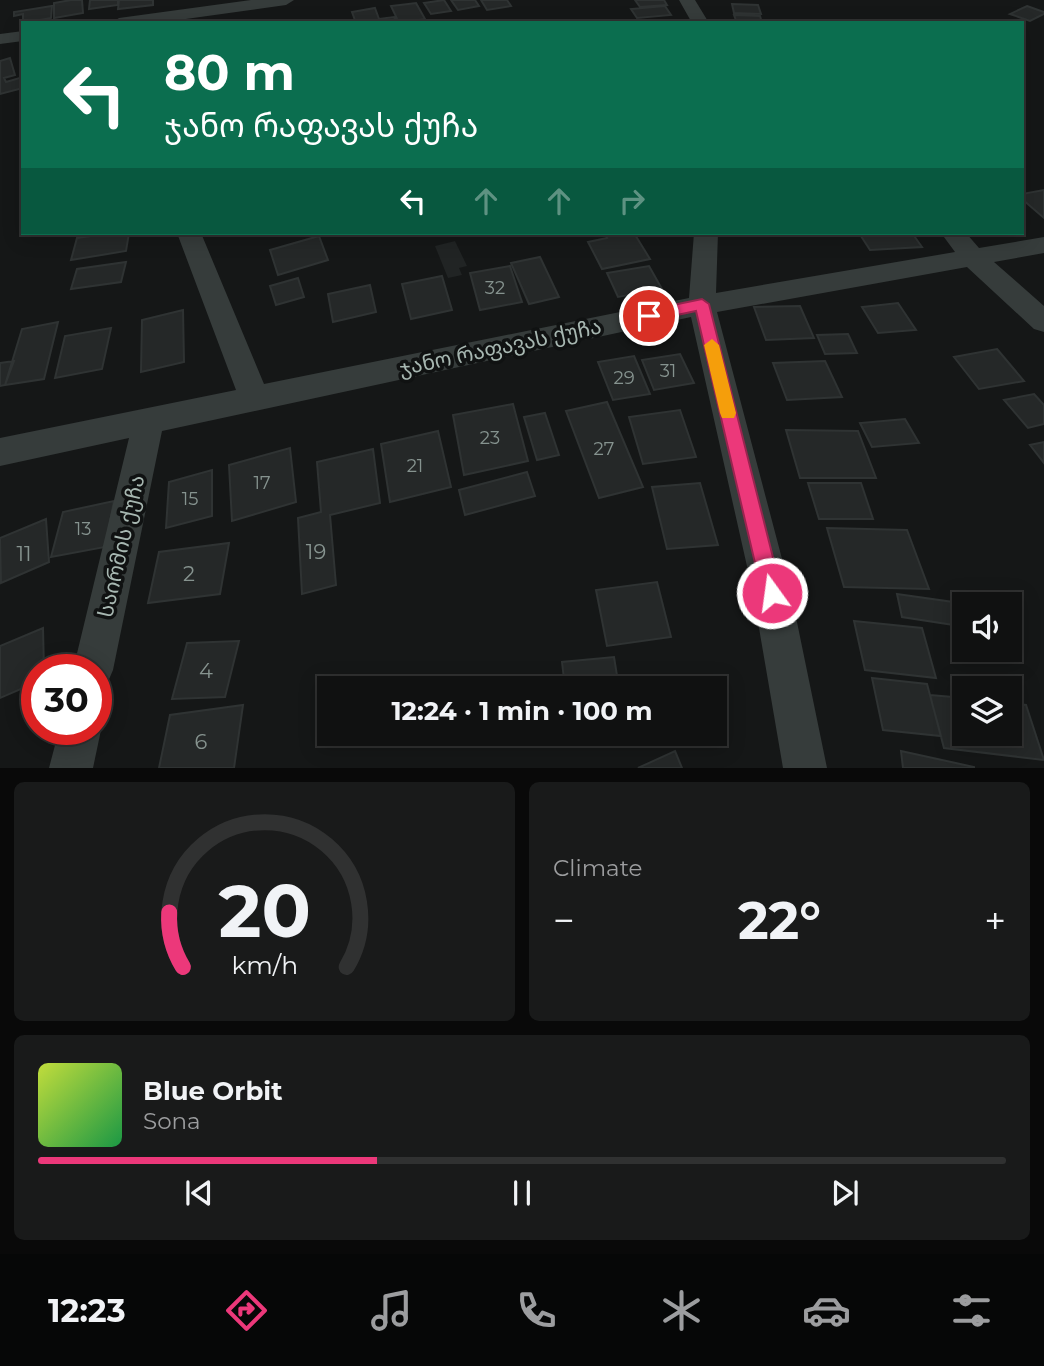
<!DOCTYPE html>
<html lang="en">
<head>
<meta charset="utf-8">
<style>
  body { margin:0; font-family:Montserrat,"Noto Sans Georgian",sans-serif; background:#191a1a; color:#f1f3f6; height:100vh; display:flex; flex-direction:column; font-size:26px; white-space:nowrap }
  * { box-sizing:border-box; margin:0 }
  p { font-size:23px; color:#9c9d9f }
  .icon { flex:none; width:38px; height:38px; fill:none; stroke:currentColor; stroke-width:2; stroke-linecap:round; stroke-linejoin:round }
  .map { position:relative; height:768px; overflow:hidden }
  .drawer { display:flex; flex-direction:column; gap:14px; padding:14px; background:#090909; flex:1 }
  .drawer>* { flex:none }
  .guide { position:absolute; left:21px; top:21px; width:1003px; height:214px; border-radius:0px; box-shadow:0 4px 18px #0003,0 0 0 2px #303131; background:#0b6e4f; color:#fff; overflow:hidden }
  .controls { position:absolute; left:952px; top:592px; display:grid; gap:14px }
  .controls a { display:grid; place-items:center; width:70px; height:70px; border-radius:0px; background:#101111; box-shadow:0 4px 18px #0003,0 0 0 2px #303131; font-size:35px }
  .speed { position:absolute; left:21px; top:654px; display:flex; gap:14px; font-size:35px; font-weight:700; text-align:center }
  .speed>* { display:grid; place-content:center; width:91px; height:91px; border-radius:50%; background:#101111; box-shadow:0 4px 18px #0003,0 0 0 2px #303131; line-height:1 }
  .speed .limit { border:10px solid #d22; background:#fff; color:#111 }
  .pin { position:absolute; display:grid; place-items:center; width:60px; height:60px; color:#fff; margin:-30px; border:4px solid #fff; border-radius:50%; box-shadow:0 2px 7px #0007 }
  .me { position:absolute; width:77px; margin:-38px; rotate:346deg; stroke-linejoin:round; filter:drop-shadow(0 0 5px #0008) }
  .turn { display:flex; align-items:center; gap:24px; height:147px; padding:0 28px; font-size:32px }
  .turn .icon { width:91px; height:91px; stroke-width:2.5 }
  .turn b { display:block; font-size:49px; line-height:60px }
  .lanes { display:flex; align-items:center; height:66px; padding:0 28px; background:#0003; justify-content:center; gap:35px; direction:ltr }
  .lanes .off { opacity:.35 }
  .big { font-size:52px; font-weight:700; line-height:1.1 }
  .drawer .card { flex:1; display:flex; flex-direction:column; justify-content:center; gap:10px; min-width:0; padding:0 24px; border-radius:10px; background:#191a1a }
  .drawer .dial { align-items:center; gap:0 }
  .dial svg { height:182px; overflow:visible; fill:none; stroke:#303131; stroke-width:7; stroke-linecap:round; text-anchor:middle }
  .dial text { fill:#f1f3f6; stroke:none }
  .song { display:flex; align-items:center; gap:21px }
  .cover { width:84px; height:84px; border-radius:10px; background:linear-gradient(135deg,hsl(70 70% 55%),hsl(140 70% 35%)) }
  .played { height:7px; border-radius:4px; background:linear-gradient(90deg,#ec387a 35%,#303131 35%) }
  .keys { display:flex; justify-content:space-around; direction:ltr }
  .heat { display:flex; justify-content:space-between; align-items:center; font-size:38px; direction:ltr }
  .drawer .tiles { flex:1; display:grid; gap:14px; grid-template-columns:1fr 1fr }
  .card:last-child { grid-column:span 2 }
  .trip { position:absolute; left:317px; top:676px; width:410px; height:70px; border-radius:0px; background:#101111; box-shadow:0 4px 18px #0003,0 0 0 2px #303131; font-weight:700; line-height:70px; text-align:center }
  .tab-bar { display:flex; height:112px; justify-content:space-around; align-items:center; background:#060707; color:#9c9d9f }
  .tab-bar .icon { width:49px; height:49px }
  .tab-bar .selected { color:#ec387a }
  .tab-bar b { font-size:32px; color:#f1f3f6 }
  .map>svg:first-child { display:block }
</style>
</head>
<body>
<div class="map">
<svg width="1044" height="768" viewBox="0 0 1044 768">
  <rect width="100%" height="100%" fill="#151717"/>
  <!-- built -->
  <path fill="#212424" d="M455,241L467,266L459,268L462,275L448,278L435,246Z"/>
  <!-- building -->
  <path fill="#252828" stroke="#2f3333" stroke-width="2" d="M71,0H82L83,13L54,18V3Z
    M90,0H118V5L89,9Z
    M119,0H153V5L118,9Z
    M444,0L451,11L431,14L424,3Z
    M451,0H475L479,6L458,10Z
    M481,0H507L511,6L487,10Z
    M635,0H664L667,5L640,7Z
    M416,3L425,19L399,23L391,6Z
    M732,4L758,5L761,14L734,13Z
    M52,6L51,18L23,23V14L14,16V12Z
    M665,6L671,15L637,18L631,9Z
    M1027,6L1044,12V14L1030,21L1010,14Z
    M375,8L379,19L394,17L397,23H356L352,12Z
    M734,15L760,16L762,23H737Z
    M10,58L15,75L4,78L6,82L23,77V88L0,94V61Z
    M1044,190V218L1022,199V194Z
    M112,233H129L126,251L71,260L77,238Z
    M634,233L650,259L602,269L588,242L607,238L605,234Z
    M859,233H912L922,247L870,250Z
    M319,236L328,260L278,275L270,250Z
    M540,257L559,297L529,304L511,263Z
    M126,262L121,282L71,289L77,269Z
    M510,266L522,302L480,310L470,273Z
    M649,266L662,289L618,297L607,273Z
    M442,276L452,310L411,319L402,284Z
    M298,278L304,297L276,305L270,286Z
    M370,285L376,312L333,322L328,294Z
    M898,303L916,330L878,333L862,307Z
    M800,306L814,338L766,340L754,307Z
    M183,310L184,362L141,372L142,320Z
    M58,322L44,379L5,385L22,329Z
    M111,328L102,369L55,378L65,336Z
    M848,334L857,353L825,354L817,335Z
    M997,349L1024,381L979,389L954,357Z
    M680,354L694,383L654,390L642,360Z
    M634,356L650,394L613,400L598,362Z
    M14,361L5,385L0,386V363Z
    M825,361L842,397L787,400L773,363Z
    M1034,394L1044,405V424L1028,428L1004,400Z
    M607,402L643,487L599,498L566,411Z
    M513,404L528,461L464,475L453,415Z
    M680,410L696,457L643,464L629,417Z
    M545,413L559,455L537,460L524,417Z
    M905,419L919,443L872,447L860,423Z
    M786,430L858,431L876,478H800Z
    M438,431L451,487L390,502L381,444Z
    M1044,442V463L1030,445Z
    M290,448L296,502L232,521L229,465Z
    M373,449L380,503L330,515L336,585L302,594L298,518L321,512L317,462Z
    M212,470V516L166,528L169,482Z
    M527,472L535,496L465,515L459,490Z
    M700,483L718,545L667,549L652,487Z
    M808,483H861L873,519H819Z
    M114,501L105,547L51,557L63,512Z
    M46,519L49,562L1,583L0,538Z
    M827,528L907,530L929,589L844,587Z
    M229,543L220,594L148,603L159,552Z
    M657,582L671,637L607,646L596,590Z
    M897,594L953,602L960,626L902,617Z
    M854,621L922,628L936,678L865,670Z
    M43,628L44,670H37V682L0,698V646Z
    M239,641L225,697L172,699L187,643Z
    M614,657L619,688H565L562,662Z
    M872,678L927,684L941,736L883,730Z
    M930,695L964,698V733H1010V703L1026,705L1044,760L944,748Z
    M243,705L234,768H159L170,715Z
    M570,733H627V735L571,741Z
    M675,751L682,768H638Z
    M901,751L974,767V768H903Z"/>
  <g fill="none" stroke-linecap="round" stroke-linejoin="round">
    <!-- minor -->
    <path fill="#363c3b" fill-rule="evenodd" d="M251,0H294L286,5L157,23H111L119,18Z
      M679,0H695L709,23H692Z
      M23,31V41L0,44V34Z
      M177,233H201L264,384L689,298L694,233H718L716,293L955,252L941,233H966L979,248L1044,237V253L994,262L1044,306V332L1034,329L967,267L717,312L791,593L827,768H783L753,593L691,317L162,431L113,670L107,684L96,689V670H73L129,438L0,466V438L236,390Z
      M96,718L101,730L93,768H49L59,730H96Z"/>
  </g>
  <!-- route -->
  <path fill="#ec387a" stroke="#99244f" stroke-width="2" d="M702,299L709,304L782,593L779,600L772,603L765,600L762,593L696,311L649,321L642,316L649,310Z"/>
  <!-- slow -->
  <path fill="#f59e0b" d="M712,339L719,345L736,413L734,418H722L720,413L704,345Z"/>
  <g text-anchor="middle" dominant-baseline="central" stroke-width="7" stroke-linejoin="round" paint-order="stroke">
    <!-- number labels -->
    <g font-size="18" fill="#86938f">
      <text x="495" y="288">32</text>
      <text x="668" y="371">31</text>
      <text x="624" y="378">29</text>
      <text x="490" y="438">23</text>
      <text x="604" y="449">27</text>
      <text x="415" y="466">21</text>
      <text x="262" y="483">17</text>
      <text x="190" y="499">15</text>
      <text x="83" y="529">13</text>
    </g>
    <!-- street labels -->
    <g font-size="21" fill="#a7b7b1" stroke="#101212">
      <text transform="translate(500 347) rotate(-12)">ჯანო რაფავას ქუჩა</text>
      <text transform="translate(121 546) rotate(-77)">საირმის ქუჩა</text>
    </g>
    <!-- near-number labels -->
    <g font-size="21" fill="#86938f">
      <text x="316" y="551">19</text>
      <text x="24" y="553">11</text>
      <text x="189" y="573">2</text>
      <text x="206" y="670">4</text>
      <text x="201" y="741">6</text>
    </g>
  </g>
</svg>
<div class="controls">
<a><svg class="icon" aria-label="sound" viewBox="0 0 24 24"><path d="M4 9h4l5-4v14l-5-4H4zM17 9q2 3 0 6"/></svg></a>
<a><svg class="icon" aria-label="layers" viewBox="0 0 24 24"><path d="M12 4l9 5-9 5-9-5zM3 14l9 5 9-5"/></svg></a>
</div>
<div class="speed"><div class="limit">30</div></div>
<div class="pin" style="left:649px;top:316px;background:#d93025"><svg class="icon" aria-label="arrive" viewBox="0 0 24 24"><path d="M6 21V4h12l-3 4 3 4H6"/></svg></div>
<svg class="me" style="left:772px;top:593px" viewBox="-20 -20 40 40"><circle r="17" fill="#ec387a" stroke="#fff" stroke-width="3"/><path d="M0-11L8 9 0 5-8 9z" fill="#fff"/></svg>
<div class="trip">12:24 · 1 min · 100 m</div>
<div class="guide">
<div class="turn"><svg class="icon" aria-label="left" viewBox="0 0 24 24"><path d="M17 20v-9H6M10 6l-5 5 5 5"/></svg><div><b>80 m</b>ჯანო რაფავას ქუჩა</div></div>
<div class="lanes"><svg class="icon" aria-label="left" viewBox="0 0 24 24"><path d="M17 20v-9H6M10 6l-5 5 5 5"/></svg><svg class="icon off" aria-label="ahead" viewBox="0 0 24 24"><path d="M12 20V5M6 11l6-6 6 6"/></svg><svg class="icon off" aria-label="ahead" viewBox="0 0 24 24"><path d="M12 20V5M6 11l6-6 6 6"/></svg><svg class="icon off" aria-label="right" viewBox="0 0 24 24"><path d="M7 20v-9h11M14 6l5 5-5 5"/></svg></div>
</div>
</div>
<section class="drawer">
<div class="tiles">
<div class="card dial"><svg viewBox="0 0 100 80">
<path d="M14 69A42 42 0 1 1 86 69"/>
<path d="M14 69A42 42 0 0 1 8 45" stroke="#ec387a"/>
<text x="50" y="56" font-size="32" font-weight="700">20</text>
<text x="50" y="72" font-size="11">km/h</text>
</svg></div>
<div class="card"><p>Climate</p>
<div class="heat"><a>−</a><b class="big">22°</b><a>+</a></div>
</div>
<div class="card">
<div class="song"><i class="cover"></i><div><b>Blue Orbit</b><p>Sona</p></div></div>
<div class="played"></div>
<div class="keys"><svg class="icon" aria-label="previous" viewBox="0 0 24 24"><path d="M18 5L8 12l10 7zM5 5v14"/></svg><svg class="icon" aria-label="pause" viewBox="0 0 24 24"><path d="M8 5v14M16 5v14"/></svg><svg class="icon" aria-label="next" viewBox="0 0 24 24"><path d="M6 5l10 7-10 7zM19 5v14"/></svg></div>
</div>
</div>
</section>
<nav class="tab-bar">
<b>12:23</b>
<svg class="icon selected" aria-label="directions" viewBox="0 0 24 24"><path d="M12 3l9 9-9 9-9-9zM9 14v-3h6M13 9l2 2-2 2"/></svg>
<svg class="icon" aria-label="music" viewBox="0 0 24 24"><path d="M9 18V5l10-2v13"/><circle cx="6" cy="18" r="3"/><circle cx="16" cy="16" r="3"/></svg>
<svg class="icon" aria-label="phone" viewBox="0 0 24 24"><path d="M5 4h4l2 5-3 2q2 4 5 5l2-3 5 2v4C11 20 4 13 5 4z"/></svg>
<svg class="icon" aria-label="climate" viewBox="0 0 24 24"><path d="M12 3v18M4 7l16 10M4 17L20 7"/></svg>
<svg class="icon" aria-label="car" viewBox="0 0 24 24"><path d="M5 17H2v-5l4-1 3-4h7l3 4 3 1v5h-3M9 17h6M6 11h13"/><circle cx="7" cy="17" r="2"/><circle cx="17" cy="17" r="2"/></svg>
<svg class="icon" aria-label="filters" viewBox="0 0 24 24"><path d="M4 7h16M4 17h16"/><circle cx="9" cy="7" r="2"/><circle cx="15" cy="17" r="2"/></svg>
</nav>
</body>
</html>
